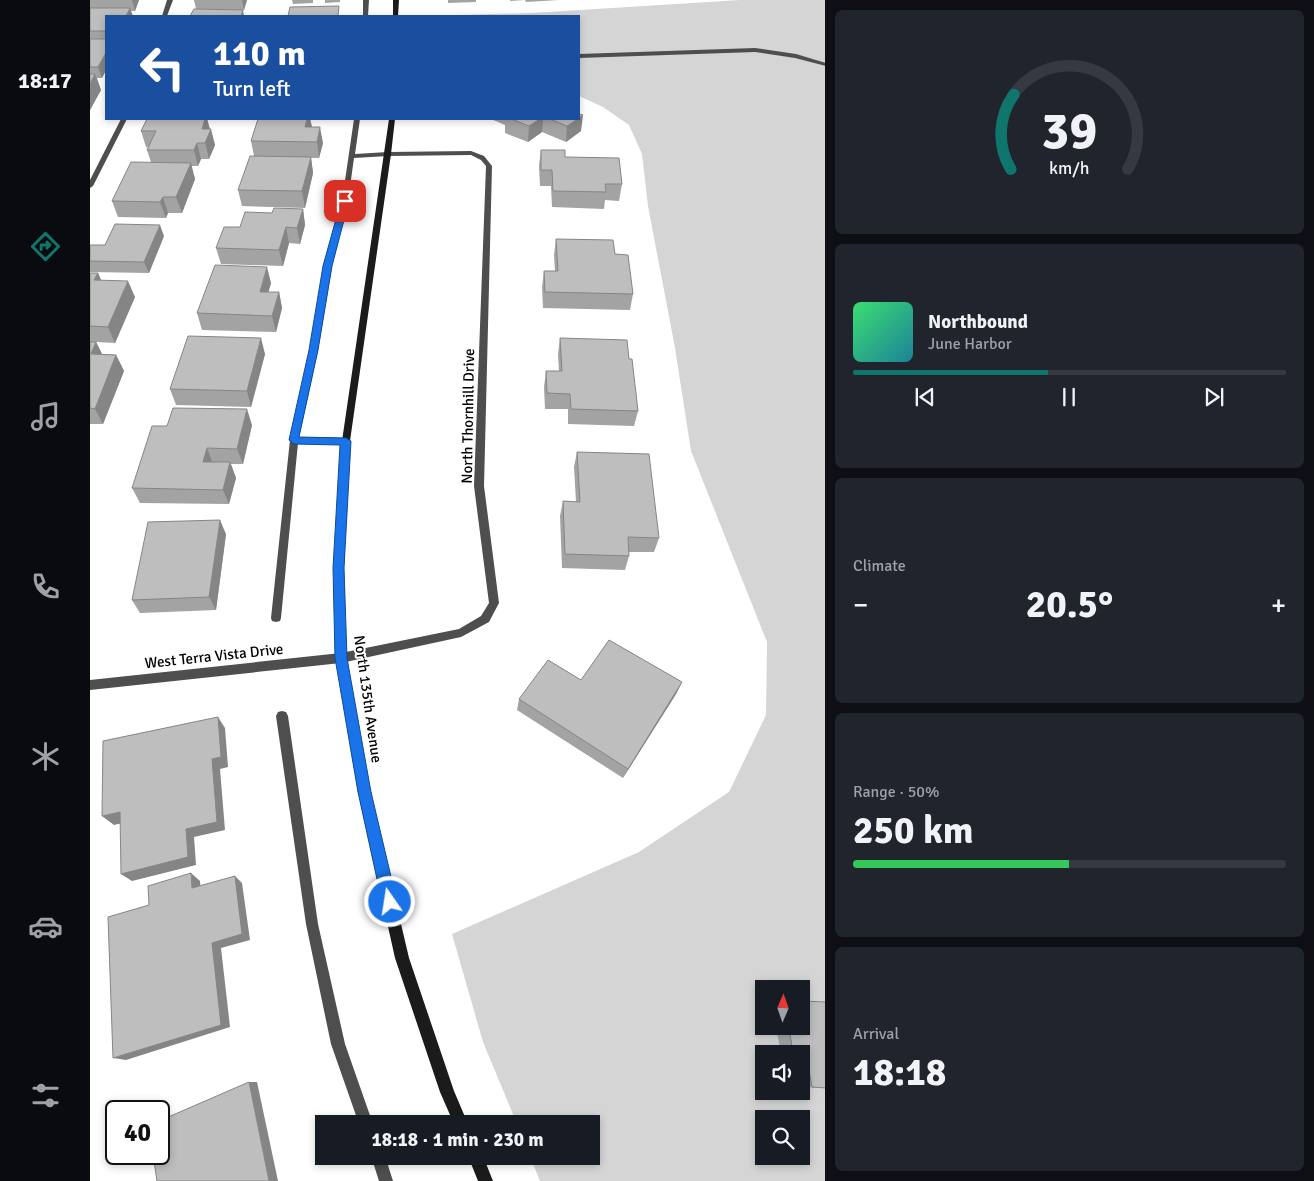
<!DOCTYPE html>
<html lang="en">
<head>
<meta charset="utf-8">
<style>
  body { margin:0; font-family:Signika,sans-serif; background:#20242c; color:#f1f3f6; height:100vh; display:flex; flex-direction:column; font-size:19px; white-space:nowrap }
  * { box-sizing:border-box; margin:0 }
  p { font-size:16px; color:#9ea1a6 }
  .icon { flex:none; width:28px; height:28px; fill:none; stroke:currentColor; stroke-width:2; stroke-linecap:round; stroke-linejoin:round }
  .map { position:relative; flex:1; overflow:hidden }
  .drawer { display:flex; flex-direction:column; gap:10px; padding:10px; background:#0d0f14; width:489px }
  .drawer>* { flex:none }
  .guide { position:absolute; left:15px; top:15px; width:475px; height:105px; border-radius:0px; box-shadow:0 2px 8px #0003; background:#1a4fa0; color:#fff; overflow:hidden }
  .needle { width:32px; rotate:2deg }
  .buttons { position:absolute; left:665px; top:980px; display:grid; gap:10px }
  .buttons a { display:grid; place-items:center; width:55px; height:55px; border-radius:0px; background:#171b24; box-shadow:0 2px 8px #0003; font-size:25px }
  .speed { position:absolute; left:15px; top:1100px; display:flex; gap:10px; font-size:25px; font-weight:700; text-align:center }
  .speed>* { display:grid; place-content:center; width:65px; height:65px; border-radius:50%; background:#171b24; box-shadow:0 2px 8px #0003; line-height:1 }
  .speed .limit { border:2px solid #111; border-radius:8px; background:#fff; color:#111 }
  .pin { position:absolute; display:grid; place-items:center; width:42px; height:42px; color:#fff; margin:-21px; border-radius:10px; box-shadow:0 2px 8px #0006 }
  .me { position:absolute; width:55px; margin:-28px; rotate:347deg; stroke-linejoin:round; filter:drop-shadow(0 0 4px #0008) }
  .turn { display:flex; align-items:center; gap:18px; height:105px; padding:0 25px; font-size:22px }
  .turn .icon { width:65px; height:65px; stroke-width:2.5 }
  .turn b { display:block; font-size:35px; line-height:42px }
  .big { font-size:38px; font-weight:700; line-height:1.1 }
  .drawer .tile { flex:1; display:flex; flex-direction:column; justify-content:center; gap:8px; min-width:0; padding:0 18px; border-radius:8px; background:#20242c }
  .drawer .dial { align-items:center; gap:0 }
  .dial svg { height:130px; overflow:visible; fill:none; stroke:#363941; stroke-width:7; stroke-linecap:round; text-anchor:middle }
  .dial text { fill:#f1f3f6; stroke:none }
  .song { display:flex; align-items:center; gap:15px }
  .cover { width:60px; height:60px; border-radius:8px; background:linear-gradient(135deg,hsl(140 70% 55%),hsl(190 70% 35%)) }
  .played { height:5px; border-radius:2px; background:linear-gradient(90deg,#0f766e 45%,#363941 45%) }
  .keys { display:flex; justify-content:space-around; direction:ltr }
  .heat { display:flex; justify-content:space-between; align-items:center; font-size:28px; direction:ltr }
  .charge { height:8px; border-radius:4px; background:linear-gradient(90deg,#34c759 50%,#363941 0) }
  .trip { position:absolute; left:225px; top:1115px; width:285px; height:50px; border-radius:0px; background:#171b24; box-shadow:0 2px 8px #0003; font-weight:700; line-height:50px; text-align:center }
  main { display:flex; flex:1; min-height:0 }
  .tabs { display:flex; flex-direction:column; width:90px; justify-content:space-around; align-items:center; background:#090b0e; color:#9ea1a6 }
  .tabs .icon { width:35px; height:35px }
  .tabs .active { color:#0f766e }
  .tabs b { font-size:22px; color:#f1f3f6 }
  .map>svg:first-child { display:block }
</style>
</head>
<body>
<main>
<nav class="tabs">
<b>18:17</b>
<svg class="icon active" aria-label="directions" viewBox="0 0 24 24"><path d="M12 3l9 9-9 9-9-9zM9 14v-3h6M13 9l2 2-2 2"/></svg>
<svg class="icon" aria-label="music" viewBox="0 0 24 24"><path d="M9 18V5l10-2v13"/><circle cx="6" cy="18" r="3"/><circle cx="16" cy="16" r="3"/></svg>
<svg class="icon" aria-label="phone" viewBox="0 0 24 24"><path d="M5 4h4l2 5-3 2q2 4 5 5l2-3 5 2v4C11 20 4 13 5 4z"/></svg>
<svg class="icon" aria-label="climate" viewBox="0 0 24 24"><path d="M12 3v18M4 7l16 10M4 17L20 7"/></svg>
<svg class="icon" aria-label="car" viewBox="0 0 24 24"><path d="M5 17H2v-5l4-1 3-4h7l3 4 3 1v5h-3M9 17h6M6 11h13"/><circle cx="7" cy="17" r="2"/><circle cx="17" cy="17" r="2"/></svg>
<svg class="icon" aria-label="filters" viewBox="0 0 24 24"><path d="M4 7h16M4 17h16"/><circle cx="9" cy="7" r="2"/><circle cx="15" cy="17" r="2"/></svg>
</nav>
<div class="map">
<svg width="736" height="1181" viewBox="0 0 736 1181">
  <rect width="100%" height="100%" fill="#fff"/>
  <!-- green -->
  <path fill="#d5d5d5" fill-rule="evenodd" d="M650,0H735V1181H450L440,1156H501V1124H427L393,1042L362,934L549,852L639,792L676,715L677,642L601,451L585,348L558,206L552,154L539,125L513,107L489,96V16H335L442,13ZM674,989H711V1026H674ZM674,1054H711V1091H674ZM674,1119H711V1156H674Z"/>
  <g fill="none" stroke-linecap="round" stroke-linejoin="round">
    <!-- lane -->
    <path fill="#4e4e4e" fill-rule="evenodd" d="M273,0H279L278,16H273Z
      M665,48L706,54L736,63V66L705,58L665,52L489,58V54Z
      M264,119H270L265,154L298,152L301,154L298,156L264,158L258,201L242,266L228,350L209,437L256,438L260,441L256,444L208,443L191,618L190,621L186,622L182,621L181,618L200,440L220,350L234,266L252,201Z
      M192,711L196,712L198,716L228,924L255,1044L283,1124H269L241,1044L216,924L186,716L188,712Z
      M281,1156H295L303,1181H289Z"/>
    <!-- street -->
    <path fill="#4e4e4e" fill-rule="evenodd" d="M77,0H83L77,16H72Z
      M31,119H37L3,186L0,188V180Z
      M381,151L394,156L402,166L394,486L409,603L399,622L371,637L251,663L0,690V680L251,653L369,629L391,616L399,603L384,486L396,166L391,160L381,155L298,156L295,154L298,152Z"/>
    <!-- secondary -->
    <path fill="#1b1b1b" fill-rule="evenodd" d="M303,0H309L308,16H303Z
      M299,119H305L301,154L260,441L254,568L256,658L280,792L319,958L364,1091L378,1124H364L350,1092L305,958L268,792L246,658L244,568L252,441Z
      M378,1156H393L403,1181H388Z"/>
  </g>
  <!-- wall -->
  <path fill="#a3a3a3" d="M0,0H49L45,11H41L16,16V70L12,78H7L11,90L0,110Z
    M104,0H157L154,10H144L106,9Z
    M202,0H223V3L203,4Z
    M235,0H250V2L235,3Z
    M358,0H386V2L358,3Z
    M420,0H469L436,2L435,0L420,1Z
    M57,119H126H117L125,145L119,159H111L108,166H101L105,179L92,213H78L76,218L28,217L22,201L61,162L57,150L58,147H56L51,131Z
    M168,119H220L222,127L233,143L229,158H221L223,173L215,208L152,206L148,190L164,156L161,141Z
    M401,119H489L491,131L476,142L452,132L438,142L415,133V125Z
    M451,150L475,157L532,184L529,201L515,200L514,209L462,207L461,186H450L449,166Z
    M213,209L215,225L210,244L199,243L193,266L131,264L126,248L150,227L182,213Z
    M74,236L59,273L0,272V245H15Z
    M466,239L525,254L543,294L540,310L453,308L452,287L454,271H465L464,255Z
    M0,273H8L11,280L45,297L25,343L6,342L12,354L26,355L34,371L13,424H0Z
    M181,283L178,292H189L192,308L186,332L112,330L107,313Z
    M470,338L539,359L548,411L544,426L478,424V409H455L454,387L456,371H469L468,354Z
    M175,354L161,407L86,405L80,389Z
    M162,425L153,464H141L146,478L139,504L50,503L42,488Z
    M487,452L569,538L564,552H539V556L535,570L472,568L470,516L473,501L486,502L484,467Z
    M136,534L126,610L50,613L42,600Z
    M491,680L592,682L586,694L533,778L427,710L429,699Z
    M736,1002V1088L711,1087V1054H691L686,1026H711Z"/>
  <!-- shaded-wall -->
  <path fill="#858585" d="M42,0H49L45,11Z
    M152,0H157L154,10Z
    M40,8L43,16H36Z
    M153,10L154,16H151Z
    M16,53V70L12,78L8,67Z
    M5,74L11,90L0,110V84Z
    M493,115L491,131L476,142L477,126Z
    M115,119H117L120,130L121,129L125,145L119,159L112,129Z
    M217,119H220L222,127L217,143L215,127Z
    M450,119H453L452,132L438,142L439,126Z
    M230,127L233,143L229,158L227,142Z
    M107,143L111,159L108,166L104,150Z
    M221,157L223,173L215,208L212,191Z
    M101,163L105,179L92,213L86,197Z
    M73,197L78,213L76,218L70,202Z
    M213,209L215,225L210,244L207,228Z
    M70,225L74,236L59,273L54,262Z
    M196,227L199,243L193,266L189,250Z
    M177,267L181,283L174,308L170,292Z
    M8,273L15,289L4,280Z
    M38,281L45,297L25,343L18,327Z
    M189,292L192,308L186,332L182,316Z
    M171,338L175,354L161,407L157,391Z
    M6,342L14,358L1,354Z
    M26,355L34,371L13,424L5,409Z
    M157,409L162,425L153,464L147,449Z
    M117,448L123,464L113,462Z
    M140,462L146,478L139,504L133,490Z
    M130,520L136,534L126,610L119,597Z
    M592,682L586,694L533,778L538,769Z
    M128,717L135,728L138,767L130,769L135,830L104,837L106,865L42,881L31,874L96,829Z
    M30,812L41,821L24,825L12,816Z
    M101,873L110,881L111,894L102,888Z
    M145,876L152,883L160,940L131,948L140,1027L36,1060L23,1058L122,943Z
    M159,1082H167L188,1181H179Z"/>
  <!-- building -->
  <path fill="#bebebe" stroke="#858585" d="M249,6L248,16H198L200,7Z
    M0,8H40L36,16H16V31H0Z
    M104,9L153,10L151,16H100Z
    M0,39H16V53L8,67H0Z
    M0,74H5L0,84Z
    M489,114L493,115L489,118Z
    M57,119H115L112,129H121L115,143H107L104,150H57L66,131H51Z
    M168,119H217L215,127H230L227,142L161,141Z
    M421,119H450L439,126Z
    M460,119H488L477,126Z
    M451,150H475V157L529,158L532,184H515L516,192L463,191L462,170H451Z
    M160,156L221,157L212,191L148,190Z
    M41,162L101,163L86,197H73L70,202L22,201Z
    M184,208L213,209L207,228L196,227L189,250L126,248L134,227H150L155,212L182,213Z
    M25,224L70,225L54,262L0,261V245H15Z
    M466,239L523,240L525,254L538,255L543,294L455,292L454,271H468Z
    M125,265L177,267L170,292H189L182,316L107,313Z
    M0,273H8L4,280L38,281L18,327L0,326Z
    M98,336L171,338L157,391L80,389Z
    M470,338L537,340L539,359H542L548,411L481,409L480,394L457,393L456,371H472Z
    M0,342H6L1,354L26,355L5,409L0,408Z
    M83,408L157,409L147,449L117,448L113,462H140L133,490L42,488L62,426H77Z
    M487,452L559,454L569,538L538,537L539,556L475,554L473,501L490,502Z
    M130,520L119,597L42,600L58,522Z
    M519,640L592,682L538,769L429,699L458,660L491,680Z
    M128,717L131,757L122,759L127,822L96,829L98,857L31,874L30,812L12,816L13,741Z
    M101,873L102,888L145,876L152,934L122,943L131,1025L23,1058L18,917L59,905L58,886Z
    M711,1001L736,1002V1088L722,1087L718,1064H711V1054H703L699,1026H711Z
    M159,1082L179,1181H67L63,1154H69V1121Z"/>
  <!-- route -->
  <path fill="#1a73e8" stroke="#114b97" d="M255,199L259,201L242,266L228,350L209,437L256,438L261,441L254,568L257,658L281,792L307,902L305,907L300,909L294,907L292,902L268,792L245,658L243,568L250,445L204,444L199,440L219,350L233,266L251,201Z"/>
  <g text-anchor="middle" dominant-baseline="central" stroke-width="4" stroke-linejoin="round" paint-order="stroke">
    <!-- street labels -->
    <g font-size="15" fill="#000" stroke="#fff">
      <text transform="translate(378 416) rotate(-89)">North Thornhill Drive</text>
      <text transform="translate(124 656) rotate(-6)">West Terra Vista Drive</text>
      <text transform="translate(278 699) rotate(82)">North 135th Avenue</text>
    </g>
  </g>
</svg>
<div class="buttons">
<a><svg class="needle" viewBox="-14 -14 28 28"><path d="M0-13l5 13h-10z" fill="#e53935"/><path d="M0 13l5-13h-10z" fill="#9ea1a6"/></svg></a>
<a><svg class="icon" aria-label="sound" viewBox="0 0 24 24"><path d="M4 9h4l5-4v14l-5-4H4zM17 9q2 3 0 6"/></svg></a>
<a><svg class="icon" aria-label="search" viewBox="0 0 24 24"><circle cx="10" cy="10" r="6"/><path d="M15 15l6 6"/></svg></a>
</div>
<div class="speed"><div class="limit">40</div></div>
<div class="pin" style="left:255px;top:201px;background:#d93025"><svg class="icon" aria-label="arrive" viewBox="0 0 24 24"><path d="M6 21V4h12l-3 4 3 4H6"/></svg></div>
<svg class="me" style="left:300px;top:902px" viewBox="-20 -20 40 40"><circle r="17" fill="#1a73e8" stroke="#fff" stroke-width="3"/><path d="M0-11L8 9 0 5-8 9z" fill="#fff"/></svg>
<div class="trip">18:18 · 1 min · 230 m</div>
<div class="guide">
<div class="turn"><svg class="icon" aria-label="left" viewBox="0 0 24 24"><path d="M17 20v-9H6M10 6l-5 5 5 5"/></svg><div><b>110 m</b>Turn left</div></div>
</div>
</div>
<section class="drawer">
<div class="tile dial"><svg viewBox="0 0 100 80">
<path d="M14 69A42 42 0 1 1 86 69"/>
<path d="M14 69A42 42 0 0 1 16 23" stroke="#0f766e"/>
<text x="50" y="56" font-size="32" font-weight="700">39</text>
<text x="50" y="72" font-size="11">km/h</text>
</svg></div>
<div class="tile">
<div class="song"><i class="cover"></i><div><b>Northbound</b><p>June Harbor</p></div></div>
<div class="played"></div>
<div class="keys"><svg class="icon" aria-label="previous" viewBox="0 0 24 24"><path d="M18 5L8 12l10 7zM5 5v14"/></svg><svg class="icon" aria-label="pause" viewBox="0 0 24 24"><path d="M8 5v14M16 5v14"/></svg><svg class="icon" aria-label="next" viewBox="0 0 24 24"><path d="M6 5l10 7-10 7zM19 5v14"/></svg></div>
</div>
<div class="tile"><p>Climate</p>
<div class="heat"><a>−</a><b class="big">20.5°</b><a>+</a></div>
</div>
<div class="tile"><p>Range · 50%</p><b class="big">250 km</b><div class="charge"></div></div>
<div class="tile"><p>Arrival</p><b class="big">18:18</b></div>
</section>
</main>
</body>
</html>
